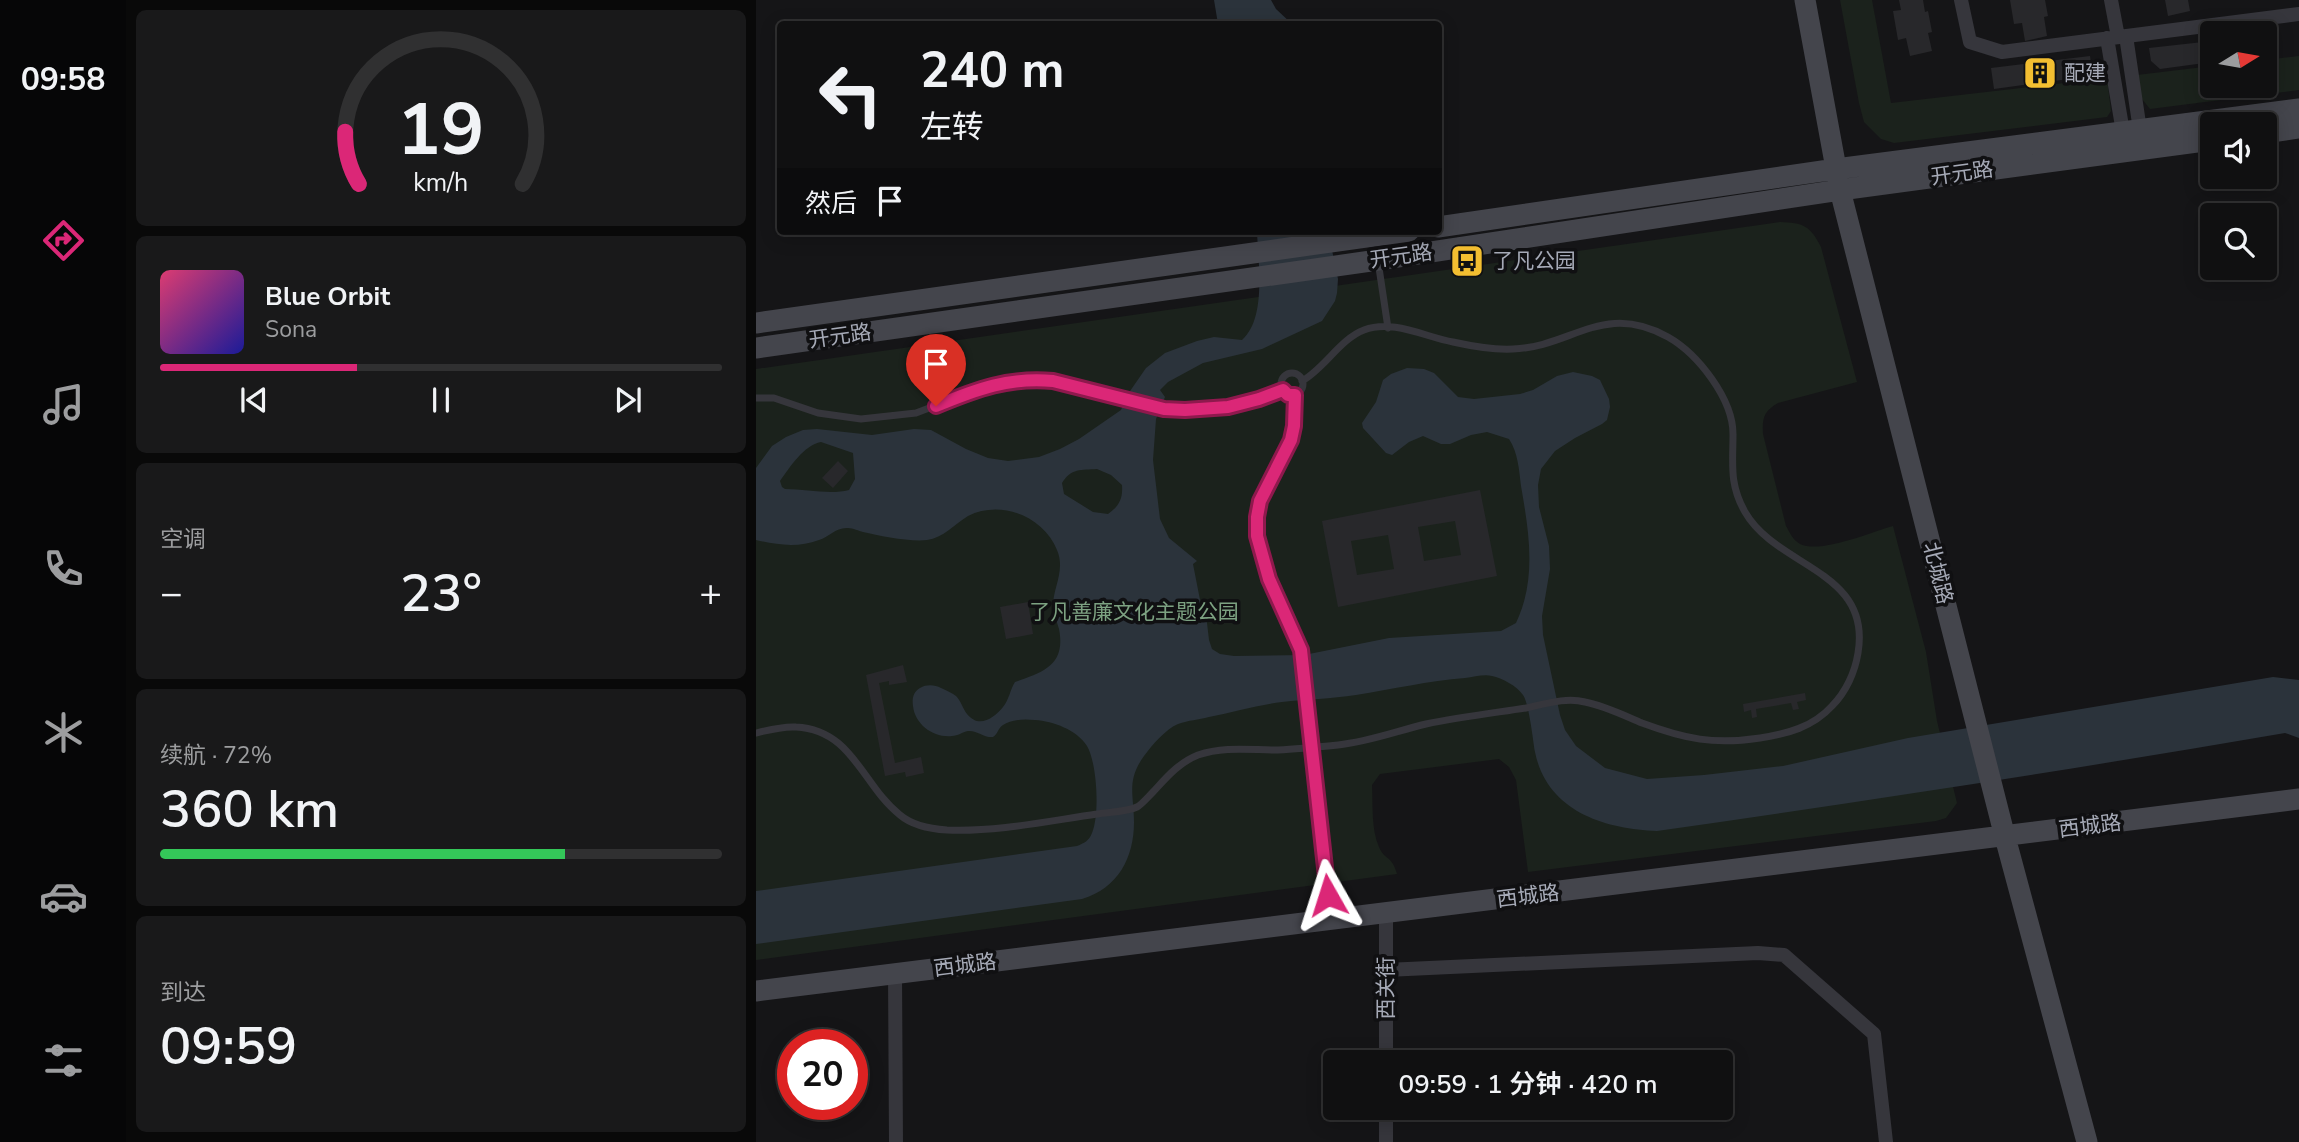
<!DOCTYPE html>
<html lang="zh">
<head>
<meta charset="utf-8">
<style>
  body { margin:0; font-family:"Nunito Sans","Noto Sans SC",sans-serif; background:#19191a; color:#f1f3f6; height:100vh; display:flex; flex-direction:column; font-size:26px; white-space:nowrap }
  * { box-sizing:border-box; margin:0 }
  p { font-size:23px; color:#9c9d9f }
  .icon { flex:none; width:38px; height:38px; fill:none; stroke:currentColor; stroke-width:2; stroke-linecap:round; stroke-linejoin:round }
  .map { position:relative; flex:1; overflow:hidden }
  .side { display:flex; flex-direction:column; gap:10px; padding:10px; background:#090909; width:630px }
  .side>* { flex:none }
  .banner { position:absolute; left:21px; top:21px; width:665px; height:214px; border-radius:7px; box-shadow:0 4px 18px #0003,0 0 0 2px #303031; background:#101011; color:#f1f3f6; overflow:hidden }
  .needle { width:46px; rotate:79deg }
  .tools { position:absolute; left:1444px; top:21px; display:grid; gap:14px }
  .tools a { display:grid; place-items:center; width:77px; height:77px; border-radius:7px; background:#101011; box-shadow:0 4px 18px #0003,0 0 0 2px #303031; font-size:35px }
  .speed { position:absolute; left:21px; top:1029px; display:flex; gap:14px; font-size:35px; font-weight:700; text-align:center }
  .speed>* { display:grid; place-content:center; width:91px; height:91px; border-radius:50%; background:#101011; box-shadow:0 4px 18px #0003,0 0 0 2px #303031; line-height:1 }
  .speed .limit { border:10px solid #d22; background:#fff; color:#111 }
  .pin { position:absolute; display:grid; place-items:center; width:60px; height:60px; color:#fff; margin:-72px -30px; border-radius:50% 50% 50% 0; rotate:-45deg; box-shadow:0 0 7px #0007 }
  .pin .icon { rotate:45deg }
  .me { position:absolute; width:77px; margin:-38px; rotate:354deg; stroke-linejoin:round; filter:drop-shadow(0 0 5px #0008) }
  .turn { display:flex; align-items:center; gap:24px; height:147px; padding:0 28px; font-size:32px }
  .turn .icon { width:91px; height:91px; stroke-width:2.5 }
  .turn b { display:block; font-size:49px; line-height:60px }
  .then { display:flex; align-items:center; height:66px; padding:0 28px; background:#0003; gap:14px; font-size:26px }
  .big { font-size:52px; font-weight:600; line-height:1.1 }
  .side .card { flex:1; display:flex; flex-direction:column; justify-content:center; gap:10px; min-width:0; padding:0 24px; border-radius:10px; background:#19191a }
  .side .dial { align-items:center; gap:0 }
  .dial svg { height:182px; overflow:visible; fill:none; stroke:#303031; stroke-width:7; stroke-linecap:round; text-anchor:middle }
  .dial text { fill:#f1f3f6; stroke:none }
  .song { display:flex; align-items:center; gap:21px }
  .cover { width:84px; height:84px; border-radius:10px; background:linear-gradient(135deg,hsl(340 70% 55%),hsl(240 70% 35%)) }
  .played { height:7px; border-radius:4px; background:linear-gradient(90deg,#db2777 35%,#303031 35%) }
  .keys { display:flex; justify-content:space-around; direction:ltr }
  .heat { display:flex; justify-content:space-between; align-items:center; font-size:38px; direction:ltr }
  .charge { height:10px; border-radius:5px; background:linear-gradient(90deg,#34c759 72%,#303031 0) }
  .trip { position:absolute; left:567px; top:1050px; width:410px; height:70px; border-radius:7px; background:#101011; box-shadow:0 4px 18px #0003,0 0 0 2px #303031; font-weight:600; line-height:70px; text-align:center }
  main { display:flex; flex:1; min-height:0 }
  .tabs { display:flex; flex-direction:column; width:126px; justify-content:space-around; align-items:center; background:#060607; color:#9c9d9f }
  .tabs .icon { width:49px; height:49px }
  .tabs .on { color:#db2777 }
  .tabs b { font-size:32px; color:#f1f3f6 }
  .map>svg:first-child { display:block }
</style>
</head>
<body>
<main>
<nav class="tabs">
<b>09:58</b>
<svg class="icon on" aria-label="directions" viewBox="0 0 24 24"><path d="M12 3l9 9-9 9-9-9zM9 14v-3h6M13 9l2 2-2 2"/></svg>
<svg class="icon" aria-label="music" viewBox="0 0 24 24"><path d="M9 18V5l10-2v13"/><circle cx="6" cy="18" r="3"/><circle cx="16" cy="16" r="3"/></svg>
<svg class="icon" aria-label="phone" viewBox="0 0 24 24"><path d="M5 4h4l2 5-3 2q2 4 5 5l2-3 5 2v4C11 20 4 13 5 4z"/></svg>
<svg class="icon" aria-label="climate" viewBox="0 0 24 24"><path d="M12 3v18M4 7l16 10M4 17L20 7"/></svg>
<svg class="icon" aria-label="car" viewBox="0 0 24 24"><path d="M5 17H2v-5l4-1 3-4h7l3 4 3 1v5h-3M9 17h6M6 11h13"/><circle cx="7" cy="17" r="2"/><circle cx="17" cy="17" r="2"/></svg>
<svg class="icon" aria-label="filters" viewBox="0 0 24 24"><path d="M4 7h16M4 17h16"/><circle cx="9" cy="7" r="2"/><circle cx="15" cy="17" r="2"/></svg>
</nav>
<section class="side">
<div class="card dial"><svg viewBox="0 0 100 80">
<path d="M14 69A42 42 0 1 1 86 69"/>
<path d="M14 69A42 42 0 0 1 8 46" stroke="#db2777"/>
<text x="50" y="56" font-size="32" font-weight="700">19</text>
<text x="50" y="72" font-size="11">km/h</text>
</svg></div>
<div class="card">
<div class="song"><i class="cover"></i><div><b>Blue Orbit</b><p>Sona</p></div></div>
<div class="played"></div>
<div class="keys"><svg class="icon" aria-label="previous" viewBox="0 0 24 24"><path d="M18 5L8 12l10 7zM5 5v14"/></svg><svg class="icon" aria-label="pause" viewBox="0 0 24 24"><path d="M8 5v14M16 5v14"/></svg><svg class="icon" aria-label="next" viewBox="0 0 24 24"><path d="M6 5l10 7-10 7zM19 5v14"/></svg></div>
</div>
<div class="card"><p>空调</p>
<div class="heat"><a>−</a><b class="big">23°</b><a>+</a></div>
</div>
<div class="card"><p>续航 · 72%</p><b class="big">360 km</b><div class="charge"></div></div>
<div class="card"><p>到达</p><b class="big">09:59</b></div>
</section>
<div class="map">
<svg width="1543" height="1142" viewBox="0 0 1543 1142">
  <rect width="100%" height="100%" fill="#151517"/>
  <!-- green -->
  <path fill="#1b221c" d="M1084,0H1116L1135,103L1351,78L1355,111L1351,117L1138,143L1125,139L1108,122L1103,103Z
    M1543,56V90L1394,109L1386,99L1381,75L1456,66V86H1508L1509,60Z
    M1024,222C1047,223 1054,225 1065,247L1101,382L1022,403C1008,411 1006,418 1007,434L1030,526C1034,533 1037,540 1044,544C1065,554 1115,532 1137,526L1170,652L1181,721L1201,803L1190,818L1180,821L772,872L760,780L753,767L743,759L624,774L616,785C617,804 615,829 623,847C628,860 636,855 641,874L0,960V369Z"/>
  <!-- water -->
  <path fill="#2b333b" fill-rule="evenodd" d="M458,0H515L520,9L536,24H462Z
    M501,231H572L582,279L581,293L579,301L566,321L506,349L447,363L412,382L404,390L409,397L400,419L397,460L404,519L413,538L441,561L437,564L445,605L449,606L453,640L456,649L464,654L478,656L548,655L633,638L745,631L760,623C781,579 773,532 765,486C763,469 762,453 753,439L731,432L715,435L694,444H685L667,436L653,442L636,455L630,453L607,428L606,423L620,402L627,380L635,374L651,368L668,369L678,373L702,397L718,399L764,394L777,390L801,376L817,372L836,376L844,380L853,399L854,407L851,420L846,424L819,438L799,451L785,469L782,485L783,507L793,546L794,569L786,616L787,635L804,715L809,730L820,746L849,768L891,779L948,775L1027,766L1152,738L1517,677L1543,680V738L1529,733C1320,769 1111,801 901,831C848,829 791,811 779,752C777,740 773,703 767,695C761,686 746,678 736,676C728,674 718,677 709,678C673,681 636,689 600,695C575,699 550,699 526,702C501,705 477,712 453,717C442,720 433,720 422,724C410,729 396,745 388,756C370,781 378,795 378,822C378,858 362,888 326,899L0,944V891L321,846C328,843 333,841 336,833C344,814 341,763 331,746C321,730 297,721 279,720C269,719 255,719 247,725C242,728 242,734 237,737C228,738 221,730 212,731C206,732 202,736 196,736C178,738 159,725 157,706C156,699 157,692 164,688C171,684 179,685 185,688C190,690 196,693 200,696C205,701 207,709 211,714C223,729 238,718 247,707C253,700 254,690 259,682C288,672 310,665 303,629C301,622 298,615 297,608C296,589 310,571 301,550C288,517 245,499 212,516C199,524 187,538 171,540C154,542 124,536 107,532C103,531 97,528 92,528C80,527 73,537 63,540C42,548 21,545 0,540V468L16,446L30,437L47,430L61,429L116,435L158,429L175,430L210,449L232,458L252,461L283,457L304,449L323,439L365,410L372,394L390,368L409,353L441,341L458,337L486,340C511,318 502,262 501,231ZM65,442L97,453L99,479L93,490C74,495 50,489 29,489L26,487L24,481C34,467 48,445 65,442ZM341,469L355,475L366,485C367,499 363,506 352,514L337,512L308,494L306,483C315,468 325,470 341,469Z"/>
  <!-- building -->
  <path fill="#28282b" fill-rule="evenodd" d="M1143,0H1167L1169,12L1172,11L1176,32L1172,33L1176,51L1154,56L1150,38L1142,40L1137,11L1145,10Z
    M1254,0H1289L1292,16L1288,17L1291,36L1269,41L1266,23L1258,24Z
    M1409,0H1432L1434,11L1412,16Z
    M1456,41V62L1404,69L1395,61L1393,48Z
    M1334,56L1336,69L1327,77L1238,89L1235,68Z
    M82,461L92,471L77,488L66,478Z
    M724,490L741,576L582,607L566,521ZM699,521L705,555L668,561L662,527ZM632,535L638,569L601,575L595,541Z
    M272,602L277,634L250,639L244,607Z
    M147,665L151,682L133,685V681L123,683L139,763L165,757L168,773L150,777L149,772L129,776L110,675Z
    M1049,693L1050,700L1041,702L1043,709L1037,710L1035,703L1000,709L1001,717L996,718L995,710L988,712L987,704Z"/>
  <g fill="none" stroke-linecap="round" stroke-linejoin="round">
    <!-- lane -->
    <path stroke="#36363c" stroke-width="7" d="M622,261L632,328
      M525 384a11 11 0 1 1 22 0a11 11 0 1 1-22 0Z
      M539,395L538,426L535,440L510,486L504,501L501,517V536L513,579L545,650L574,918
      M0,398H18L62,413L105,419L160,413L228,387L260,380L297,381L409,409L429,410L472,407L503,399L527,390
      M0,733C12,730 27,726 40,727C97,730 106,785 144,815C157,826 175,829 191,830C241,832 292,821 341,814C353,812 371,812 381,807C385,805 393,796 396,793C410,778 422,763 442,755C468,746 494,750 522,750C542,749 562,747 582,745C612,742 641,731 670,724C703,717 737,713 770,708C789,704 810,697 829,702C849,706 867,715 886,723C929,739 958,745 1004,738C1031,734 1057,727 1076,706C1090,692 1099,672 1102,653C1116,570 1021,568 989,512C973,484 977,464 977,434C977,399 942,354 912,337C847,301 816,347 757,349C738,350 715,346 697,342C669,337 637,319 608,330C584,339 569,368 546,381"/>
    <!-- street -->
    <path stroke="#36363c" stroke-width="14" d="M1205,0L1214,42L1246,52L1543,14
      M1355,0L1362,37
      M1370,36L1384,130
      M1351,38L1367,132
      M630,970L1002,953L1028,955L1118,1034L1130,1142
      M139,973L140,1142
      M630,1062V913
      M630,1142V1108"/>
    <!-- secondary -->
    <path stroke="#44454c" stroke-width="21" d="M1049,0L1084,190L1249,837L1331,1142
      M1508,133L1543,128
      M682,227L1080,169L1543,109
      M0,323L653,231
      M0,348L622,260L1084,190L1456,140
      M0,991L1543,799"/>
  </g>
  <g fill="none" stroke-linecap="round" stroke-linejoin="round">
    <defs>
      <path id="route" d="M180,406C221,389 253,377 297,381L408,409L429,410L472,407L503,399L527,390L532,395H539L538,426L535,440L504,501L501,517V536L513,579L545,650L572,895"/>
    </defs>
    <!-- route casing -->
    <use href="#route" stroke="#8e194d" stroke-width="18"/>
    <!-- route -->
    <use href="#route" stroke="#db2777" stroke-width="12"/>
  </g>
  <!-- icons -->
  <defs>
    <symbol id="building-square" viewBox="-11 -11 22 22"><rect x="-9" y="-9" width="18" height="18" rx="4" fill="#f3be31" stroke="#101012"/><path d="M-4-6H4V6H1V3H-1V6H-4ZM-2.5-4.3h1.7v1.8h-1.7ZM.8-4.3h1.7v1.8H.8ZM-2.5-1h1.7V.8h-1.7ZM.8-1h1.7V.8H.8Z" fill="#111"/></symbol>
    <symbol id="bus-square" viewBox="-11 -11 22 22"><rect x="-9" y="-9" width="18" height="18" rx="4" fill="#f3be31" stroke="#101012"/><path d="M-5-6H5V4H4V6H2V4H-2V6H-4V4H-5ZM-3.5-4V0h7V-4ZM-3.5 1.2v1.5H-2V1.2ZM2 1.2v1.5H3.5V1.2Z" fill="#111"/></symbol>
  </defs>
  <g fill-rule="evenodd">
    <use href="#building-square" x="1265" y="54" width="38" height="38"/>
    <use href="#bus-square" x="692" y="242" width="38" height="38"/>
  </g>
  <g text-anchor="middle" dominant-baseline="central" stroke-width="7" stroke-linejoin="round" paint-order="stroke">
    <!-- poi labels -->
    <g font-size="21" fill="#a6aab7" stroke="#101012" text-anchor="start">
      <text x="1308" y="73">配建</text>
      <text x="736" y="261">了凡公园</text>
    </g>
    <!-- street labels -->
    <g font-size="21" fill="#a6aab7" stroke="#101012">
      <text transform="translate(1206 173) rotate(-8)">开元路</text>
      <text transform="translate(645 256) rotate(-8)">开元路</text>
      <text transform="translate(84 336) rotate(-8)">开元路</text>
      <text transform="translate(1182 573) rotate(76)">北城路</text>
      <text transform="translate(1334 826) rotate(-7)">西城路</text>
      <text transform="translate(772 896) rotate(-7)">西城路</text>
      <text transform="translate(209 965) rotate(-7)">西城路</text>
      <text transform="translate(630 988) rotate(-90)">西关街</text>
    </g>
    <!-- park labels -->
    <g font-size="21" fill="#7da282" stroke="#101012">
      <text x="378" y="612">了凡善廉文化主题公园</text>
    </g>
  </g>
</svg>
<div class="tools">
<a><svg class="needle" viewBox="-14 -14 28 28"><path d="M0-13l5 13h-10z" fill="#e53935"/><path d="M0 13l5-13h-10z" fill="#9c9d9f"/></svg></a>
<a><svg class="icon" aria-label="sound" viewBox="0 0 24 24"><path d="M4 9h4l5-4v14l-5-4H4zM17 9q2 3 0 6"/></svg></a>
<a><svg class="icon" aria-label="search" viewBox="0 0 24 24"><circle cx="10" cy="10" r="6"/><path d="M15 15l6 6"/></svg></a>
</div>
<div class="speed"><div class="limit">20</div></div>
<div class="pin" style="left:180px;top:406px;background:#d93025"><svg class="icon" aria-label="arrive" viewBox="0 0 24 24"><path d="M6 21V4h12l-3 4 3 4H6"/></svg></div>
<svg class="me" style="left:572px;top:895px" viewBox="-20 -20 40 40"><path d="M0-17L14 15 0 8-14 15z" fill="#db2777" stroke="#fff" stroke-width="4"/></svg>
<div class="trip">09:59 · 1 分钟 · 420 m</div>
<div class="banner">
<div class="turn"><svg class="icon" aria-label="left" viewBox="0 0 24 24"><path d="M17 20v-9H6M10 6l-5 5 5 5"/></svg><div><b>240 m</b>左转</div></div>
<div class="then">然后<svg class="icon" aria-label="arrive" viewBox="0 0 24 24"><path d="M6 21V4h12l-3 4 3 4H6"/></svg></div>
</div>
</div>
</main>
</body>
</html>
